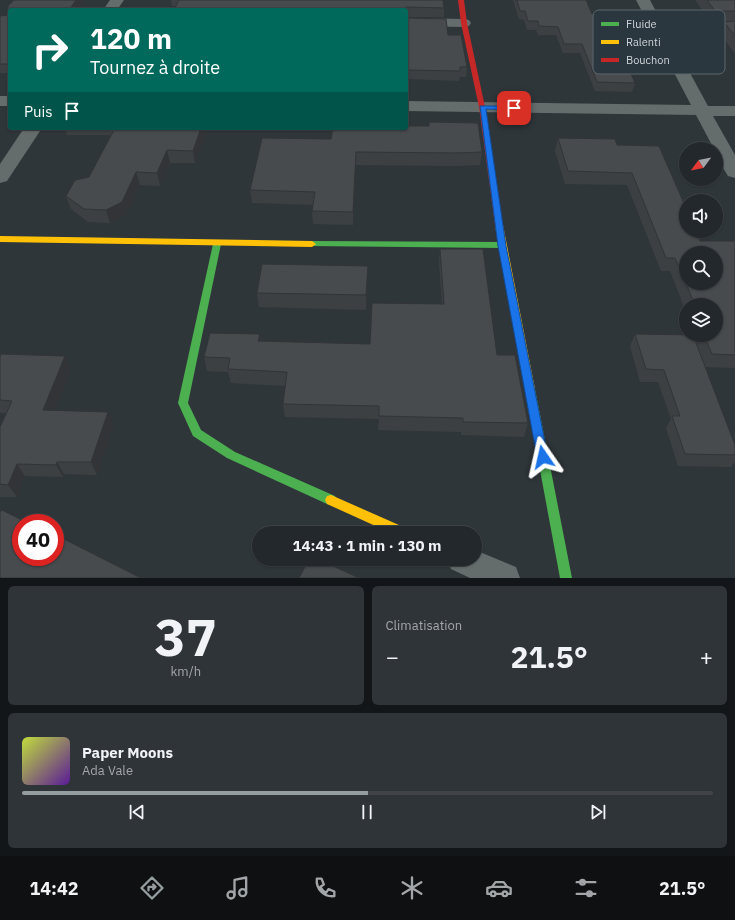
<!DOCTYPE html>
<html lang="fr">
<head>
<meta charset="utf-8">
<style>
  body { margin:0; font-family:"IBM Plex Sans",sans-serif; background:#2f3438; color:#f1f3f6; height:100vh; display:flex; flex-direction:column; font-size:15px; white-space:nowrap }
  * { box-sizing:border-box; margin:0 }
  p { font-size:13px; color:#a3a6a9 }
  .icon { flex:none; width:22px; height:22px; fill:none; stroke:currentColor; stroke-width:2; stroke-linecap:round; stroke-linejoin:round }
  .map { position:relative; height:578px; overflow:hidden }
  .sheet { display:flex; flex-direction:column; gap:8px; padding:8px; background:#131618; flex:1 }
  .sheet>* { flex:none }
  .banner { position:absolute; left:8px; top:8px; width:400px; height:122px; border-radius:4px; box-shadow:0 1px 3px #0004,0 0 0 1px #404448; background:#00695c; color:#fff; overflow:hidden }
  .needle { width:26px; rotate:238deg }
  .controls { position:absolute; left:679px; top:142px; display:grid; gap:8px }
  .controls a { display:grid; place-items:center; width:44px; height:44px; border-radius:50%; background:#23282c; box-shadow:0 1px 3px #0004,0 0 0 1px #404448; font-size:20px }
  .speed { position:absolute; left:12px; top:514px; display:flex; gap:8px; font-size:20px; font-weight:700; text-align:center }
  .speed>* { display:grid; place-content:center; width:52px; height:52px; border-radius:50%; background:#23282c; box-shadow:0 1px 3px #0004,0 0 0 1px #404448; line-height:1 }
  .speed .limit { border:6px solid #d22; background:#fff; color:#111 }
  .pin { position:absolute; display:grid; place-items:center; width:34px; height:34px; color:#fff; margin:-17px; border-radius:8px; box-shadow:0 2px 6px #0006 }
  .me { position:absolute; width:44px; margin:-22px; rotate:349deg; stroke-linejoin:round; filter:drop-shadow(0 0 3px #0008) }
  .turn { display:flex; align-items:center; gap:14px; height:84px; padding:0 16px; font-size:18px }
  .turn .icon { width:52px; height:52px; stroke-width:2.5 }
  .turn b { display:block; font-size:28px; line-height:34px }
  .then { display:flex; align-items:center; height:38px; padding:0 16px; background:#0003; gap:8px; font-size:15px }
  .big { font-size:30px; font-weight:700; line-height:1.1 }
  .sheet .card { flex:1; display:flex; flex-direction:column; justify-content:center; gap:6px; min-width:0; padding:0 14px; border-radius:6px; background:#2f3438 }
  .sheet .dial { align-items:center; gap:0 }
  .dial b { font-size:52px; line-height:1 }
  .song { display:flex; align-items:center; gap:12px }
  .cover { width:48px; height:48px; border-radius:6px; background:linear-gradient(135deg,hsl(70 70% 55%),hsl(270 70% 35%)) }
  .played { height:4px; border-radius:2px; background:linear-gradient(90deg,#969da1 50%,#404448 50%) }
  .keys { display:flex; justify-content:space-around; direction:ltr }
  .heat { display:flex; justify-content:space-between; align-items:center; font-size:22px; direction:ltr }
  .sheet .tiles { flex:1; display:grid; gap:8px; grid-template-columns:1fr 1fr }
  .card:last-child { grid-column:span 2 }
  .trip { position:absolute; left:252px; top:526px; width:230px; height:40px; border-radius:20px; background:#23282c; box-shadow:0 1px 3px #0004,0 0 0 1px #404448; font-weight:700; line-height:40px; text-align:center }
  .tab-bar { display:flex; height:64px; justify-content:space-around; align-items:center; background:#0e1012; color:#a3a6a9 }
  .tab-bar .icon { width:28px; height:28px }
  .tab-bar .current { color:#969da1 }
  .tab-bar b { font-size:18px; color:#f1f3f6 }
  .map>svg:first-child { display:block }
</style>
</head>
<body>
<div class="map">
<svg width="735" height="578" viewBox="0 0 735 578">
  <rect width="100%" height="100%" fill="#2f363a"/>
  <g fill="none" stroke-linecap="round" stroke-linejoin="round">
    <!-- street -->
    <path fill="#646c6c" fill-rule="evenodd" d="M110,0H124L117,10H103Z
      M636,0H650L662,23L735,24V32L667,31L708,106H735V116H713L735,155V178L728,176C724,169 716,158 716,149H714L696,115L406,111V101L691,105Z
      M406,18L464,19L469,20L471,23L469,26L464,27L406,26Z
      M0,96H10V106H0Z
      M24,128H42L7,181L0,183V164Z
      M475,550L516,567L520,578H470L451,569L447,559H475Z"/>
    <!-- fast -->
    <path fill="#4caf50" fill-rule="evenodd" d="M217,241L221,244L188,403L201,430L235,452L335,496L337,500L335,504L331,505L327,504L227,458L193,436L178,403L213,244Z
      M312,241L502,242L506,245L502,248L309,246L308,244L309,242Z
      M530,385L534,386L535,389L572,578H560L525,389L526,386Z"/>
    <!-- slow -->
    <path fill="#ffc107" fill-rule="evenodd" d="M499,222L503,225L535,389L534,392L530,393L526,392L525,389L495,225Z
      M0,236L312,241L316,244L312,247L0,242Z
      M331,495L408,529L410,533H391L327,504L325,500L327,496Z"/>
    <!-- jam -->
    <path fill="#c62828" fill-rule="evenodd" d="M458,0H464L467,23L485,107L503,225L499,228L495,225L479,107L461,23Z"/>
  </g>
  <!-- wall -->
  <path fill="#3d4043" d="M14,0H85L78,10H10V73H0V16L8,15V6Z
    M171,0H443L444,8V17H406V10L172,6Z
    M513,0H586L592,14L632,69L631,74L635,83L632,92L595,91L580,53H563L556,35H538L536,30H527L524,20L519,19Z
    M695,0H735V54L720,33L723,23L711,22Z
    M406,18L448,35L467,67L466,77H460L459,81L406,79Z
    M429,122L482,152L480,165L456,166L356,165L353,225L313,224L312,211L313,205L252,203L250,190L331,139L429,126Z
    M65,128H208V129L195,163H170L160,186L140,185L126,215L110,223L88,222L71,209L66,196L89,177L111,135H67Z
    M558,138L617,145L700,241H735V368L705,367L735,445V461L731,467L678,466L666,428L671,419L658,382H640L630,346L635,334L692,335H716V305H686V312L670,271H661L627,185L565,184L555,151Z
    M440,249L497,355L528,423L524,437L461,435V432L378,430L379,419L285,417L283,404L285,386L231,383L228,372L207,371L204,357L260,334L261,341L370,344L442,304L439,263Z
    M368,281L366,310L259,307L257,293Z
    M0,357L71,369L55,410L114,425L97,475L64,474L63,477L25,476L17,497H0V427L6,413H0Z"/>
  <!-- shaded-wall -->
  <path fill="#323437" d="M76,0H85L78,10H69Z
    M201,128H208V129L195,163L193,151Z
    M167,150L170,163L160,186L157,173Z
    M356,152V165L353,225V212Z
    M136,172L140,185L126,215L110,223L106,210Z
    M368,266V281L366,310V295Z
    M260,334L262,348L258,341Z
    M65,356L71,369L50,423L43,410Z
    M108,412L114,425L97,475L91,462Z
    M57,462L64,474L63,477L56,465Z
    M17,464L25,476L17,497L8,485Z
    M336,559H339V566L333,578V566Z"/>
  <!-- building -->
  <path fill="#474b4e" stroke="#323437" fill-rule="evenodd" d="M14,0H76L69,10H10V64H0V16L8,15V6Z
    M179,0H443L444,8L406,7V10H174Z
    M517,0H586L592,14H606L632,69H629L635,83L597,82L582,44H564L558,27L539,26L538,21H528L525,11H520Z
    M707,0H735V11H715Z
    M406,18L446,19L448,35H461L467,67H460V71L406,70Z
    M735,21V36L724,22Z
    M429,122L478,123L482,152L457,153L356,152L353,212L312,211L315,192L250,190L262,138L331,139L333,128H406V126H429Z
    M115,128H201L193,151L167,150L157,173L136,172L122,202L106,210L84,209L66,196L75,180L89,177Z
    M558,138L615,139L617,145L659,146L686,208V231H696L700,241H735V355L712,354L704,335H716V305H695L675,258H666L632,173L568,171ZM686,253H716V283H686Z
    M440,249H483L497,355H515L528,423L463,422V418L379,416V406L283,404L287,372L228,369L230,358L204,357L210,333L260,334L258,341L370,344L372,303L444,304Z
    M262,264L368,266L366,295L257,293Z
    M635,334L693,335L735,445V455L685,454L672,416H680L664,370L646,369Z
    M1,354L65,356L43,410L108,412L91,462H57L56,465L17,464L8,485L0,484V427L12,401L0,400V357Z
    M2,510L28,523H21V557H55V537L58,538L60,537L141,578H0V512Z
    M309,559H336L333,566L357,577L356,578H299Z"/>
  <!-- route -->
  <path fill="#1a73e8" stroke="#114b97" d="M480,106H514L517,108L514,110L486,109L506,246L548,457L547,461L543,462L539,461L537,457L498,246Z"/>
  <!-- legend -->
  <rect x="593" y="10" width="132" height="64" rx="6" fill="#2b373e" stroke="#5c666c" stroke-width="1"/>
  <rect x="601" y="22" width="18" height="4" fill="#4caf50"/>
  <rect x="601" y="40" width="18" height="4" fill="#ffc107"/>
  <rect x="601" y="58" width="18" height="4" fill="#c62828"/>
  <g font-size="11" fill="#cdd4d9">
    <text x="626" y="28">Fluide</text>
    <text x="626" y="46">Ralenti</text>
    <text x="626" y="64">Bouchon</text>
  </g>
</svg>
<div class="controls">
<a><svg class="needle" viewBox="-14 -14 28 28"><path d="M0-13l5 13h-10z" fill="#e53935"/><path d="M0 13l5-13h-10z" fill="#a3a6a9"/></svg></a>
<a><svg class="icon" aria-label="sound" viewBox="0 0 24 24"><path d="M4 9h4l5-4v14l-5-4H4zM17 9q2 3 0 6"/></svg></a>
<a><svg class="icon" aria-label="search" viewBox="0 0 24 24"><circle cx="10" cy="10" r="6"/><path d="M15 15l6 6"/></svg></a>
<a><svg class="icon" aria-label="layers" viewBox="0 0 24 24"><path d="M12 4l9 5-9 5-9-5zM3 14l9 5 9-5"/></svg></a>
</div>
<div class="speed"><div class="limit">40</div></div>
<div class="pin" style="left:514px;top:108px;background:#d93025"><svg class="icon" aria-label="arrive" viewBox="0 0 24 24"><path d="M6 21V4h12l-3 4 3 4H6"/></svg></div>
<svg class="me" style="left:543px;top:457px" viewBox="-20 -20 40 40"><path d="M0-17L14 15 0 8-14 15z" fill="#1a73e8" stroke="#fff" stroke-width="4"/></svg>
<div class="trip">14:43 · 1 min · 130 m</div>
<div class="banner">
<div class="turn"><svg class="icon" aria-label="right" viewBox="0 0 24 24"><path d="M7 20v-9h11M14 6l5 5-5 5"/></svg><div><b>120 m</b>Tournez à droite</div></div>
<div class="then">Puis<svg class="icon" aria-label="arrive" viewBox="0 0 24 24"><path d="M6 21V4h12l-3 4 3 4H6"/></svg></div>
</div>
</div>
<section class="sheet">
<div class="tiles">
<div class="card dial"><b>37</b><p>km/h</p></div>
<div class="card"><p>Climatisation</p>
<div class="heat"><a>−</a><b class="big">21.5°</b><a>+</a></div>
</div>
<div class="card">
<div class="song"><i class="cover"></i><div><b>Paper Moons</b><p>Ada Vale</p></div></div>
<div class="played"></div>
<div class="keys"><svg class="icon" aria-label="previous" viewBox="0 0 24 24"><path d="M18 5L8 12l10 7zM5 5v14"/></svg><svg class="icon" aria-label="pause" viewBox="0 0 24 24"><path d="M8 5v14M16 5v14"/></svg><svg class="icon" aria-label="next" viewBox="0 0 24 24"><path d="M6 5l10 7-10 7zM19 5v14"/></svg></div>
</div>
</div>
</section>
<nav class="tab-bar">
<b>14:42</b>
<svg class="icon current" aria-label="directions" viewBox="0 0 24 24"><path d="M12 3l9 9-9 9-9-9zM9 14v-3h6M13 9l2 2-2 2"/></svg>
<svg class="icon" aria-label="music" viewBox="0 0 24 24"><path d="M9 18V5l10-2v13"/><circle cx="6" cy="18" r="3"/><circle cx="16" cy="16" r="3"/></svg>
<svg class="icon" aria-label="phone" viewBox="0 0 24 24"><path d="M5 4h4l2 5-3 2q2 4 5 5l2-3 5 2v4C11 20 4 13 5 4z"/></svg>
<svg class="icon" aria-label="climate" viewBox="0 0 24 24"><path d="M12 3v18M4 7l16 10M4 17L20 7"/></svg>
<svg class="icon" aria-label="car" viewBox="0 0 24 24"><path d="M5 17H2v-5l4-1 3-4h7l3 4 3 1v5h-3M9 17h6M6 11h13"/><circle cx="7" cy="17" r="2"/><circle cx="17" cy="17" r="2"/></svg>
<svg class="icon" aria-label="filters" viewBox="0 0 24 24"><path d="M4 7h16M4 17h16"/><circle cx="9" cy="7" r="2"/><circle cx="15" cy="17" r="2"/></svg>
<b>21.5°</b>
</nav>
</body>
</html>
